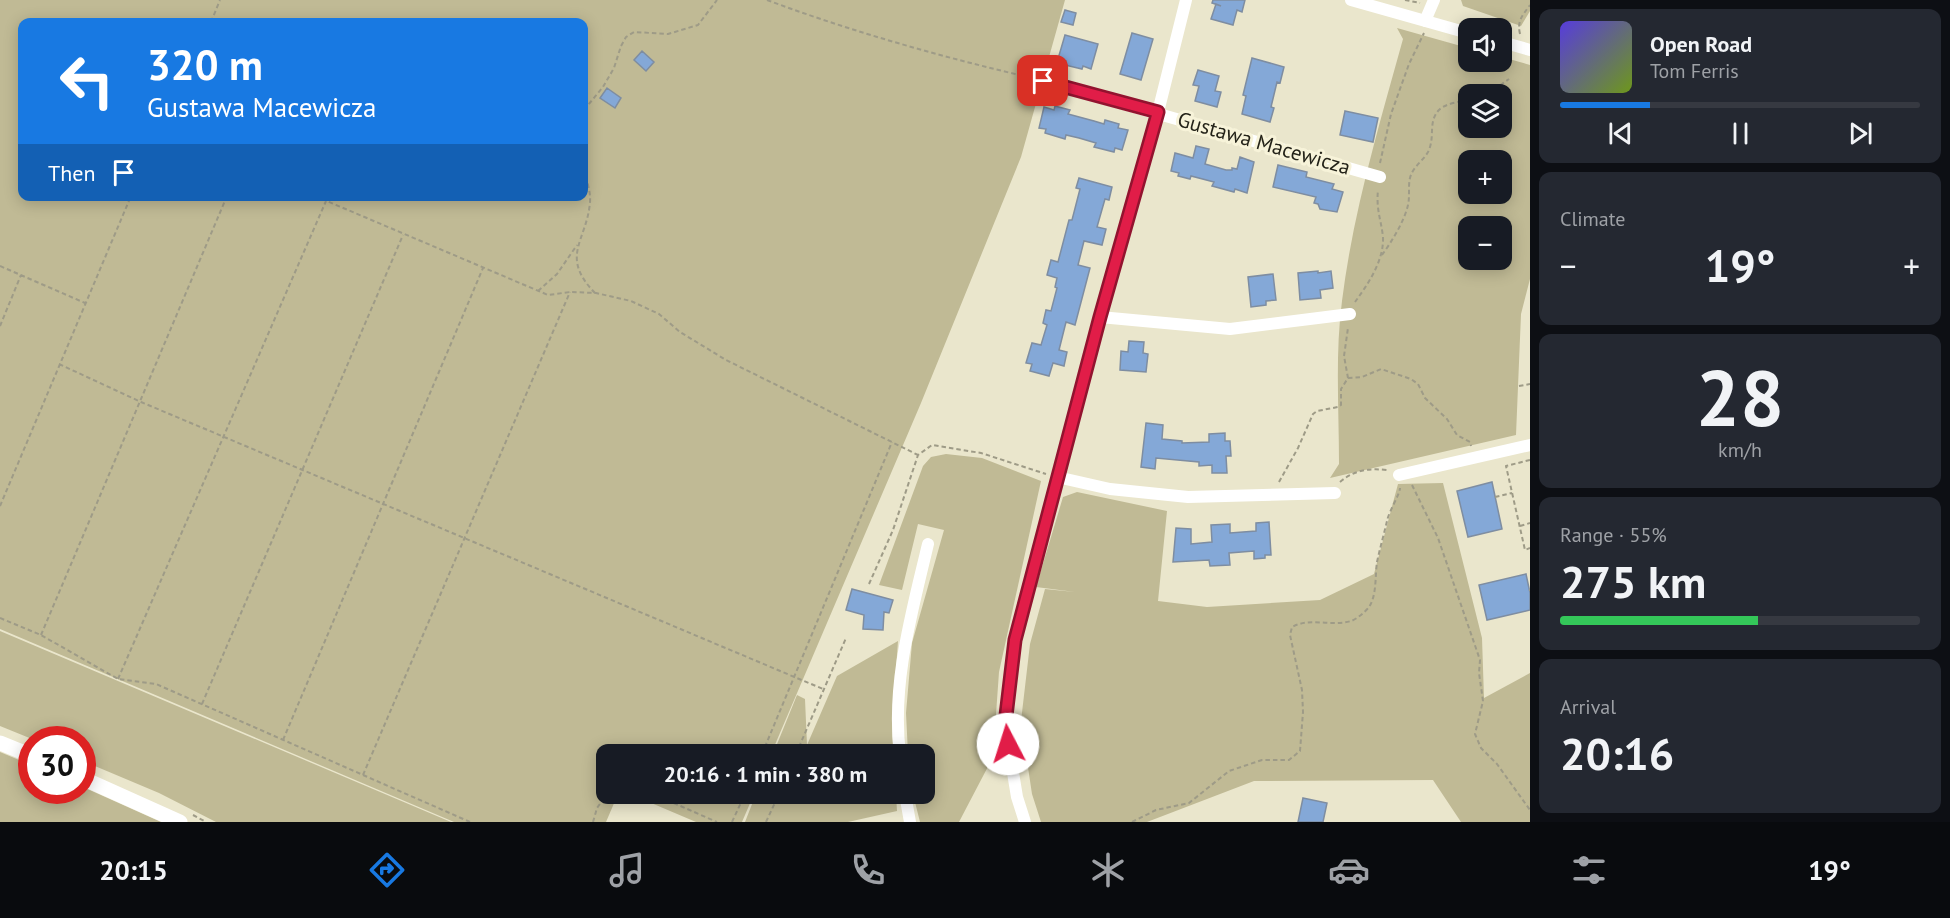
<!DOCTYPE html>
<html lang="en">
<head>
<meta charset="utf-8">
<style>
  body { margin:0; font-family:"PT Sans",sans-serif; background:#242831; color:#f1f3f6; height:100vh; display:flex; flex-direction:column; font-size:22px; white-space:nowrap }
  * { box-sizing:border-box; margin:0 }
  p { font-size:20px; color:#9ea1a6 }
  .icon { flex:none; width:33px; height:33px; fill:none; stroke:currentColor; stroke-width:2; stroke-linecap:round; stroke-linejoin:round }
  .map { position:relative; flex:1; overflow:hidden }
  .details { display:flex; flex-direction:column; gap:9px; padding:9px; background:#0d0f14; width:420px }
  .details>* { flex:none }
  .banner { position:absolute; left:18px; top:18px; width:570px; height:183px; border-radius:12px; box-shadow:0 3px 15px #0003; background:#1879e2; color:#fff; overflow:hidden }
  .fabs { position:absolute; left:1458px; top:18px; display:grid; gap:12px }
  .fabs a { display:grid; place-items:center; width:54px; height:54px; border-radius:12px; background:#171b24; box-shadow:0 3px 15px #0003; font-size:30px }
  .speed { position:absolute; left:18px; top:726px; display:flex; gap:12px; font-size:30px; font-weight:700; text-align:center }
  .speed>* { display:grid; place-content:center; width:78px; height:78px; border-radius:50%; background:#171b24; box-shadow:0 3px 15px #0003; line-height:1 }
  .speed .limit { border:9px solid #d22; background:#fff; color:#111 }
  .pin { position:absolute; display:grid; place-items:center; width:51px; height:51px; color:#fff; margin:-26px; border-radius:12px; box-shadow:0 3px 9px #0006 }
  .me { position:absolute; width:66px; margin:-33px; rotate:355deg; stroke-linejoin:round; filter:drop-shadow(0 0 4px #0008) }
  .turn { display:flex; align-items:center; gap:21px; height:126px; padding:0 30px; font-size:27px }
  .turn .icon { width:78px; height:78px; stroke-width:2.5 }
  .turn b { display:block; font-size:42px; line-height:51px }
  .then { display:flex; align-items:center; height:57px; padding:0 30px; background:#0003; gap:12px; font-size:22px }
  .big { font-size:45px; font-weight:700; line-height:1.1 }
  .details .card { flex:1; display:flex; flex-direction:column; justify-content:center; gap:9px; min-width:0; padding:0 21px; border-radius:12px; background:#242831 }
  .details .dial { align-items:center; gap:0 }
  .dial b { font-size:78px; line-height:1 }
  .song { display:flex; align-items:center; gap:18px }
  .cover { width:72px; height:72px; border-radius:9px; background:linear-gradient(135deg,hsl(250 70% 55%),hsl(80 70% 35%)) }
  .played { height:6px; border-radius:3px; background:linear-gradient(90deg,#1879e2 25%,#363941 25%) }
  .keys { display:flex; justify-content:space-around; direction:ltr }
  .heat { display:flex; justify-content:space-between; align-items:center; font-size:33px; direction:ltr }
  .charge { height:9px; border-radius:4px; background:linear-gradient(90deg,#34c759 55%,#363941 0) }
  .trip { position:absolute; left:596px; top:744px; width:339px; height:60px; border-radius:12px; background:#171b24; box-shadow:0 3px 15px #0003; font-weight:700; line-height:60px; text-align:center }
  .tabs { display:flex; height:96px; justify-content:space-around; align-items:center; background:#090b0e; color:#9ea1a6 }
  .tabs .icon { width:42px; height:42px }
  .tabs .on { color:#1879e2 }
  .tabs b { font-size:27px; color:#f1f3f6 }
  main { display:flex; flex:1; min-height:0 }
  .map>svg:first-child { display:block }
</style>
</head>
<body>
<main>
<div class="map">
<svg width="1530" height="822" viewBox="0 0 1530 822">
  <rect width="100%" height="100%" fill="#eae6cc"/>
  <!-- green -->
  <path fill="#c0ba95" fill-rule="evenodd" d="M0,0H1065L1021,157L921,403L771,754H606V794H618L606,822H454L0,629ZM22,22H584V196H22Z
    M1461,0H1530V11L1521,26L1463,6Z
    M1397,28L1468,48V62H1502V57L1530,65V279L1521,314L1516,435L1330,478L1339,464C1339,410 1335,354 1342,301C1353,212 1379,126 1403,39ZM1468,94H1502V128H1468ZM1468,160H1502V194H1468ZM1468,226H1502V260H1468Z
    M946,454L982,458L1041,481L999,672L993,757L959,822H920L913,794H924V754H908L906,713L912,643L944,530L918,524L902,590L879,585L923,466L931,457Z
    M1443,483L1482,638L1484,698L1530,673V822H1461L1433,780L1254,781L1147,822H1041L1032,794L1021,721L1030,644L1045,589L1075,592L1036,587L1063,497L1077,492L1167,511L1158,601L1207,607L1320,600L1374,574L1398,484Z
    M0,631L451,822H216L159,793L83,761L82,740L32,739L0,726Z
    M898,641L892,725L893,754H773L797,695L805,699L807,745L837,676Z
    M0,752L31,765L32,790H82L83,787L161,822H0Z
    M630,794H754L742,822H696Z
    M756,794H896L897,811L848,822H745Z"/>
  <!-- building -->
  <path fill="#84a8d7" stroke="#7e8da1" stroke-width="1.5" d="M1213,0H1245L1242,12L1237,10L1233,25L1211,19L1216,4L1221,6L1212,3Z
    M1065,10L1076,13L1073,25L1061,22Z
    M1132,33L1153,39L1141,80L1120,74Z
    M1065,35L1098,44L1091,69L1083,66L1082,69L1065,65L1066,61L1058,59Z
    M642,51L654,62L646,71L634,60Z
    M1252,58L1284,67L1280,83L1277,82L1271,107L1274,108L1270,122L1242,114L1246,96L1243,95Z
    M1198,70L1219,76L1215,91L1221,92L1217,107L1195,101L1199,86L1193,85Z
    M607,88L621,98L615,108L600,98Z
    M1055,106L1070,110L1068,114L1094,121L1104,124L1105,120L1119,124L1118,128L1128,130L1122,150L1115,148L1114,152L1094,147L1096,143L1079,138L1066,135L1065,139L1045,133L1046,129L1039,128L1044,107L1054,110Z
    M1345,111L1378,118L1373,142L1340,135Z
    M1196,146L1209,149L1205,164L1226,170H1232V168L1237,169L1240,157L1254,162L1247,193L1235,189L1234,192L1212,186L1214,182L1191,176L1190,179L1178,176L1179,173L1171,171L1175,153L1193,158Z
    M1278,165L1307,172L1306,177L1334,184L1332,189L1343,192L1337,212L1320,209L1318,204L1314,203L1316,197L1273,187Z
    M1079,178L1112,187L1109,200L1105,199L1097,227L1106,229L1102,245L1084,241L1078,265L1090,268L1075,325L1066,322L1059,350L1067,352L1064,366L1053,363L1049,376L1030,371L1032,364L1026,363L1032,343L1041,345L1047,325L1043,323L1046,310L1051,311L1057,288L1055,287L1057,278L1047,275L1051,260L1058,262L1069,220H1072L1080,189L1076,188Z
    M1318,271V273L1331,271L1333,288L1320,290L1321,298L1300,300L1298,273Z
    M1273,274L1276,300L1266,301V305L1251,307L1248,277Z
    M1129,341L1144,342L1143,353L1148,354L1146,372L1120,370L1121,351L1128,352Z
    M1146,423L1163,425L1162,439L1182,441V443L1209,442V434L1225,433V441H1230L1231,456H1226L1227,473H1212V465L1199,466V462L1156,458L1155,469L1141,467Z
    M1492,482L1502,529L1468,537L1457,491Z
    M1269,522L1271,555H1265V558L1254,559V551L1229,553L1230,565L1210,566L1209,560L1173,562L1176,528L1191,529V544L1212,542L1211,525L1230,524V533L1256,531V523Z
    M1526,574L1530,593V610L1487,620L1479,585Z
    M852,589L893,600L889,613L884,612L883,630L863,629L864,615L846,610Z
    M1303,798L1327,803L1323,822H1298Z"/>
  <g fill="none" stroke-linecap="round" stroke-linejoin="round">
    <!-- path -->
    <path stroke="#9e9b87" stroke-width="2" stroke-dasharray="4.5 3" stroke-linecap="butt" d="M767,0C853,32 942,57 1032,78
      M1405,0L1420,3
      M1475,21L1501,28
      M211,22L220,0
      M1520,34C1517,21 1522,16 1530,5
      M1488,94L1509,79
      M584,110L603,87L614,68L621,46L626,37L634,32L668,34L698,25L717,0
      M1380,163L1391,114L1409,64L1424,33
      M584,169C586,180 591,191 590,202C587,241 559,256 595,293
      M315,196L548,295L570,292L596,293L631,301L659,314L680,332L726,360L918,455
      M1382,255C1392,241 1404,222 1408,205C1410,196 1408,186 1410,178C1413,165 1427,159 1430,147C1434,134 1429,122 1438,111C1445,103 1459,102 1468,100
      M0,266L85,303
      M538,291L557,274L577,245
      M1355,302C1368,284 1384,261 1383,237C1381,219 1376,210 1378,190
      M0,326L21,275
      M59,364L141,402L823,689
      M1348,378L1362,377L1381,369L1411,379L1418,384L1425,398L1447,419L1457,435L1470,442L1471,446
      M1519,386L1530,384
      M1530,460L1506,466L1525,550L1530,548
      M1279,482L1298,448L1313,414L1317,411L1338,407L1341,405V389L1348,378L1344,356L1348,328
      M1340,482C1354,470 1369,468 1387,470
      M1412,485L1438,538L1480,660L1479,673L1483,701L1475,734L1481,748L1497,764L1530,810
      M1495,497L1512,493
      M0,506L131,196
      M1520,526L1530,523
      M869,584L893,530L918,455L932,445L981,453L1046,474
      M1529,590H1530
      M0,618L41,635L118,679L156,684L470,822
      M41,635L227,196
      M118,679L326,201
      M202,704L403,235
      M283,740L483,268
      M762,754L892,442
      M796,754L846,638
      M363,775L570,292
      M653,794L717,822
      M193,815L206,822
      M593,822L597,808L607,794
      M732,822L745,794
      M766,822L779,794
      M1132,822L1156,810L1189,803L1229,771L1262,760H1289L1300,751L1303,712L1302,690L1290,635L1292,627C1310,617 1332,627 1351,621C1357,619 1365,612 1369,607C1377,595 1375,575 1377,562C1380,548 1384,534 1387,521C1389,511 1400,494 1400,488"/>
    <!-- minor -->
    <path stroke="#fff" stroke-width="12" d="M1351,0L1468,33
      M1425,21L1434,0
      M1502,42L1530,50
      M1043,81L1380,177
      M1100,317L1230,329L1350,314
      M1399,475L1530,445
      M1057,477L1110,489L1188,497L1335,493
      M900,754C891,684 912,612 928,544
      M905,794L910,822
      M1025,822L1017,797L1005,724L1015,640L1100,317L1158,112L1186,0"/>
    <!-- tertiary -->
    <path stroke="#fff" stroke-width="15" d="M0,743L32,756
      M82,778L180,822"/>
  </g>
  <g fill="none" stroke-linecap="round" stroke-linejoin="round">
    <defs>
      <path id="route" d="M1008,744L1005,724L1015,640L1100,317L1158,112L1043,81"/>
    </defs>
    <!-- route casing -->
    <use href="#route" stroke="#92132f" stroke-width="15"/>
    <!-- route -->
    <use href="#route" stroke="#e11d48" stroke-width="10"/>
  </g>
  <g text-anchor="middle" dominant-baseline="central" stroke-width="6" stroke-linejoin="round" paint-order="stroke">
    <!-- street labels -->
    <g font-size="21" fill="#242319" stroke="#f7f3d9">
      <text transform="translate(1264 143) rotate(16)">Gustawa Macewicza</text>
    </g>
  </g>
</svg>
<div class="fabs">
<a><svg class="icon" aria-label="sound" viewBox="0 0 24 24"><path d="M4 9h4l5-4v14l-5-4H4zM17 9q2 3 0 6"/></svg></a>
<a><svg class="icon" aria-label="layers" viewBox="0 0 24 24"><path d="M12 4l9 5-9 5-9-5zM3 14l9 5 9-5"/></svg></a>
<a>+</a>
<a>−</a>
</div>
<div class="speed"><div class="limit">30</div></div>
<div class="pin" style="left:1043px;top:81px;background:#d93025"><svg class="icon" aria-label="arrive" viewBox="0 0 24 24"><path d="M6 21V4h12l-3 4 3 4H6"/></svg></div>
<svg class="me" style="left:1008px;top:744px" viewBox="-20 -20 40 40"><circle r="19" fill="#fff"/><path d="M0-13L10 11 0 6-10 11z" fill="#e11d48"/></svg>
<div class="trip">20:16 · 1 min · 380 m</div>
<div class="banner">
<div class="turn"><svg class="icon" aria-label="left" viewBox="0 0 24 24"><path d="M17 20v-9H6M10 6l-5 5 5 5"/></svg><div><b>320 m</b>Gustawa Macewicza</div></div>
<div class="then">Then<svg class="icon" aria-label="arrive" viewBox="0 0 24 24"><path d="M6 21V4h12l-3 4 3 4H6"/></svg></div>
</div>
</div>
<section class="details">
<div class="card">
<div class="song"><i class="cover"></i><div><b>Open Road</b><p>Tom Ferris</p></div></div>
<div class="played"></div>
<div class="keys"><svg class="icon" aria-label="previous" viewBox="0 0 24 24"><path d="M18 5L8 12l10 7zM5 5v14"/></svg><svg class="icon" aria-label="pause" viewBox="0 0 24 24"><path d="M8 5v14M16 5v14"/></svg><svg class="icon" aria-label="next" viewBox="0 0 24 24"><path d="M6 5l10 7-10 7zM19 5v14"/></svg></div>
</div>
<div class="card"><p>Climate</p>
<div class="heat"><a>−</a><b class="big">19°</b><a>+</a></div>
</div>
<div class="card dial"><b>28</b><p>km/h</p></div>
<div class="card"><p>Range · 55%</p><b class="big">275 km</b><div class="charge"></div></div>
<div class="card"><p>Arrival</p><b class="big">20:16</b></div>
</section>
</main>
<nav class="tabs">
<b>20:15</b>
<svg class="icon on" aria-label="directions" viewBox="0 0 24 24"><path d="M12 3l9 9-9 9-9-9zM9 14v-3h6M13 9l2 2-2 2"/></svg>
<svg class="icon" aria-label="music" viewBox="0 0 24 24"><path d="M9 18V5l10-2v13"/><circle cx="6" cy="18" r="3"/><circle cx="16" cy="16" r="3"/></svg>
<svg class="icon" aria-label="phone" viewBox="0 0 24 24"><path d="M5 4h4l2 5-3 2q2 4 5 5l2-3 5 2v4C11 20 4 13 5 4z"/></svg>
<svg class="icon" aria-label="climate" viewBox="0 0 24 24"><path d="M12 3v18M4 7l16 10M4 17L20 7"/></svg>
<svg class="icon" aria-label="car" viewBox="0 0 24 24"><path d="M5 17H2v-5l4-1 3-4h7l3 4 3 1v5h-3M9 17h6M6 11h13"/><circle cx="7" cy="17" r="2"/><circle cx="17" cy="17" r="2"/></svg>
<svg class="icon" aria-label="filters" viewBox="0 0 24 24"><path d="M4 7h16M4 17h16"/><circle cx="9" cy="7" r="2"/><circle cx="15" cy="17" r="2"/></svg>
<b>19°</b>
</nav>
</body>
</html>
